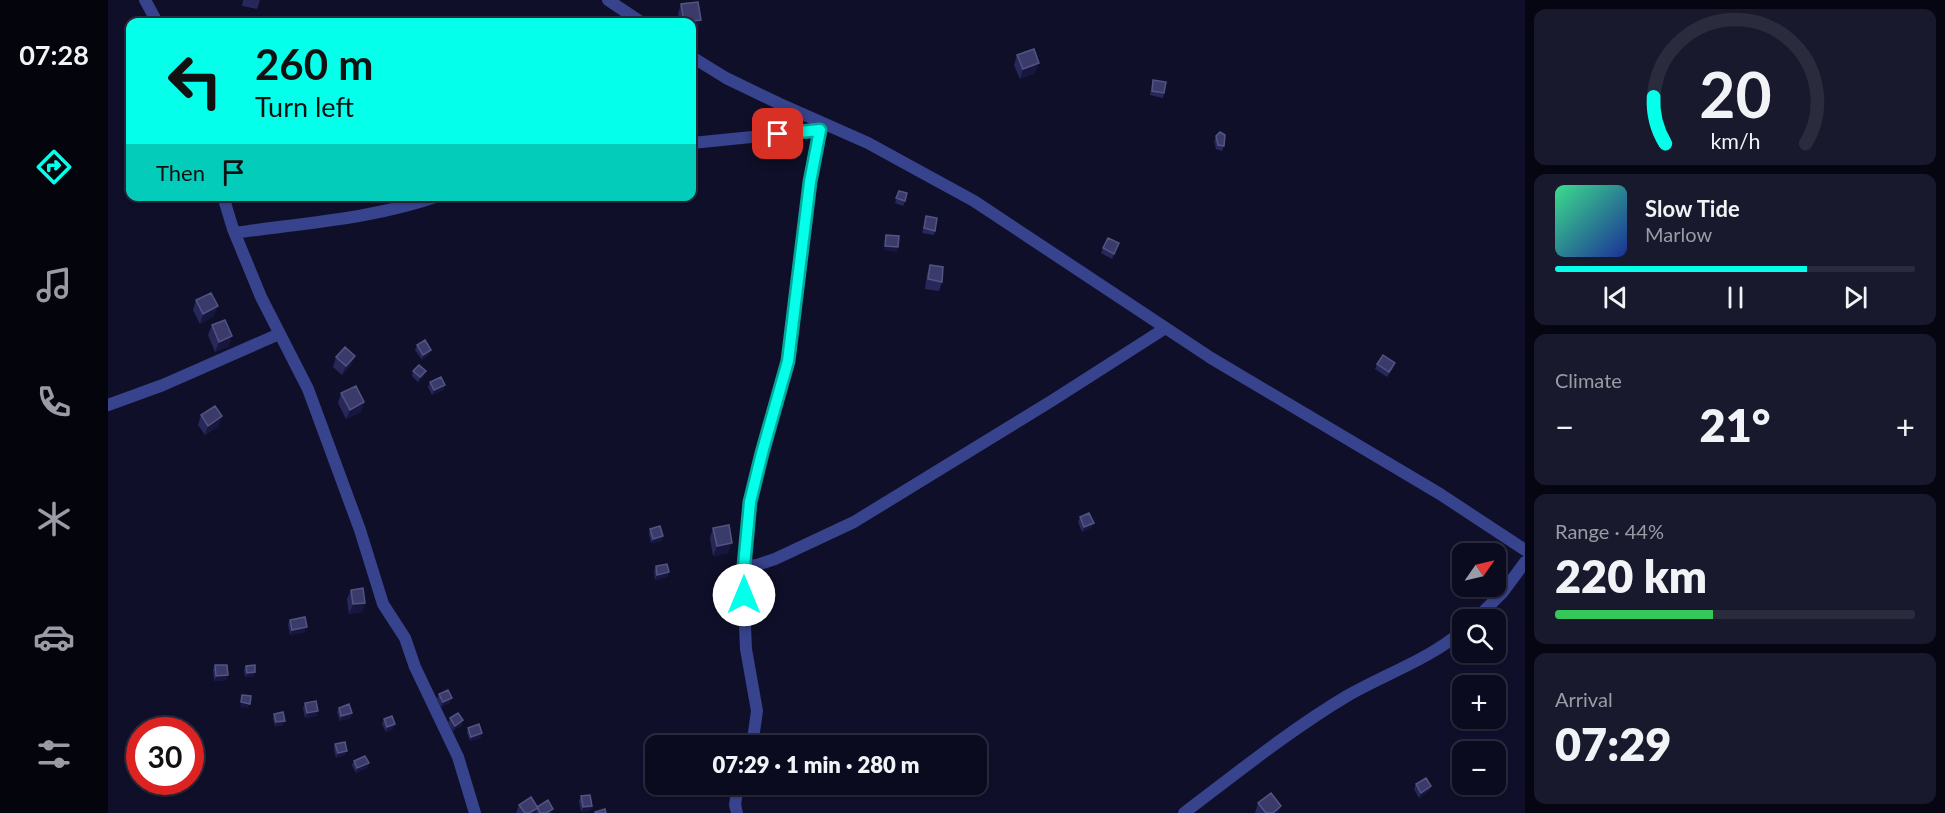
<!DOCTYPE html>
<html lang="en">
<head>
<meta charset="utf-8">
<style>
  body { margin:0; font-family:Lato,sans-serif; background:#19192d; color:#f1f3f6; height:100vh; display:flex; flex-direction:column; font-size:22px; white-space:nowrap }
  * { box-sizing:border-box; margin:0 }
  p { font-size:20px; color:#9a9ba5 }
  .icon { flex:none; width:33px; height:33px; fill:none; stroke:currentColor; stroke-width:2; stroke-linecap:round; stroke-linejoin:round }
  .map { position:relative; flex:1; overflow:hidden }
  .details { display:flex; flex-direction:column; gap:9px; padding:9px; background:#060612; width:420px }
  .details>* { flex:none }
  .top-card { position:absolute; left:18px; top:18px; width:570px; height:183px; border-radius:12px; box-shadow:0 2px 4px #0004,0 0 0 2px #2b2b3e; background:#04ffea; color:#111; overflow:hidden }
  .needle { width:39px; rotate:56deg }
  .controls { position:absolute; left:1344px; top:543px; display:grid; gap:12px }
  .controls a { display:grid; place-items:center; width:54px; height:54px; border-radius:12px; background:#0b0b20; box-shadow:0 2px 4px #0004,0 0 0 2px #2b2b3e; font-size:30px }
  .speed { position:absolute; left:18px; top:717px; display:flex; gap:12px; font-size:30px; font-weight:700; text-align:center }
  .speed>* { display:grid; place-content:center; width:78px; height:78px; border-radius:50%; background:#0b0b20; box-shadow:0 2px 4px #0004,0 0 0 2px #2b2b3e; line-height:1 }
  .speed .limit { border:9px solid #d22; background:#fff; color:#111 }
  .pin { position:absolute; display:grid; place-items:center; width:51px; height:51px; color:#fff; margin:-26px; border-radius:12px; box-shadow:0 3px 9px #0006 }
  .me { position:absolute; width:66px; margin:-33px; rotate:0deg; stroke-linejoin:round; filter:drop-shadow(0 0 4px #0008) }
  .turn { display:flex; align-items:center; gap:21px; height:126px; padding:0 30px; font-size:27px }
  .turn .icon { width:78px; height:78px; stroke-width:2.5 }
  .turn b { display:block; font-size:42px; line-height:51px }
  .then { display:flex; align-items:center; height:57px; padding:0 30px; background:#0003; gap:12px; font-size:22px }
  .big { font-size:45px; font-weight:800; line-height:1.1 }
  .details .widget { flex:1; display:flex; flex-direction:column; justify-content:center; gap:9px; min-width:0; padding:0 21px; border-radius:12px; background:#19192d }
  .details .dial { align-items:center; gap:0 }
  .dial svg { height:156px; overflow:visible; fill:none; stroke:#2b2b3e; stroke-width:7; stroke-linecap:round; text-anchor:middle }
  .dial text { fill:#f1f3f6; stroke:none }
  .song { display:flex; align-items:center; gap:18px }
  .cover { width:72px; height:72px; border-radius:9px; background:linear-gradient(135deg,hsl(150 70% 55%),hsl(230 70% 35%)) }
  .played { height:6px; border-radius:3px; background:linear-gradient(90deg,#04ffea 70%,#2b2b3e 70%) }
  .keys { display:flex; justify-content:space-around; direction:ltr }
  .heat { display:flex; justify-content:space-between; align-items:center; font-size:33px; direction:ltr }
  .charge { height:9px; border-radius:4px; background:linear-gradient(90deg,#34c759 44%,#2b2b3e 0) }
  .trip { position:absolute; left:537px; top:735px; width:342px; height:60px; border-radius:12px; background:#0b0b20; box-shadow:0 2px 4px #0004,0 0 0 2px #2b2b3e; font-weight:800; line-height:60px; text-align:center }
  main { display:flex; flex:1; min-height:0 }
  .tab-bar { display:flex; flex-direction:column; width:108px; justify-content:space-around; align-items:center; background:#04040d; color:#9a9ba5 }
  .tab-bar .icon { width:42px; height:42px }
  .tab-bar .active { color:#04ffea }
  .tab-bar b { font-size:27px; color:#f1f3f6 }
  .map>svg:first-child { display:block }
</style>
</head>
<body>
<main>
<nav class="tab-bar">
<b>07:28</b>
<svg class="icon active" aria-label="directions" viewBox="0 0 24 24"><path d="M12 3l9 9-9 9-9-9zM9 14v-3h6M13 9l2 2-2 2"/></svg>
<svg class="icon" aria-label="music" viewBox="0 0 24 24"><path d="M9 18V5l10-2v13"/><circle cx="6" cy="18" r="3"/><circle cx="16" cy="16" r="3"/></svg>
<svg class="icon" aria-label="phone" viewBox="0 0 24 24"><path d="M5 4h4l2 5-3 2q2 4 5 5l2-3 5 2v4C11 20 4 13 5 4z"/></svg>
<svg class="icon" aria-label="climate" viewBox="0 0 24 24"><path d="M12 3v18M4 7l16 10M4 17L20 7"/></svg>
<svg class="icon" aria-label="car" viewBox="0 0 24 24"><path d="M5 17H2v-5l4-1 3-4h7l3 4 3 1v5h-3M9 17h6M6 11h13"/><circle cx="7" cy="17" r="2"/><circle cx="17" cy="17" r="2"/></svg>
<svg class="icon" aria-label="filters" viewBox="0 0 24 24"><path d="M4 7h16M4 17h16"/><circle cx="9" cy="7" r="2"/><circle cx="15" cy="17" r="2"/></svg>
</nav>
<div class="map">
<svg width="1417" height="813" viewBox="0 0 1417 813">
  <rect width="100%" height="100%" fill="#0f0f2a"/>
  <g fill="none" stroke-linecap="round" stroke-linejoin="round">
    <!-- minor -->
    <path stroke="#37438c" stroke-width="12" d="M37,0L49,22
      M500,0L533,22
      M584,57L618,78L672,104L760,143L866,201L1103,358L1332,494L1417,550
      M584,143L712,130
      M115,196L125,229L153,297L200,389L252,530L275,604L297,638L307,667L350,757L367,813
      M127,233C194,223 265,219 330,196
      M0,405L55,385L171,334
      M636,566L649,565L667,559L746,522L945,400L1056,329
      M1367,620L1395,592L1417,562
      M644,746L649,711L638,649L635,580L639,528L647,477L680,361L702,182L713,123
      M629,813L627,805L630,784
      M1076,813C1129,773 1182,730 1239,696C1277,674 1322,659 1354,631"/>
  </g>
  <!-- wall -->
  <path fill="#272859" d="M135,0H152L149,9L134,6Z
    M573,4L593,20L589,30L584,22H571L570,14Z
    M909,55L927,73L912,79L906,65Z
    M1045,80L1056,93L1055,98L1042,95Z
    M1108,136L1116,146L1114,151L1108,149L1106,141Z
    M791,191L797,201L795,206L787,203Z
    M818,216L827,231L826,235L814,233Z
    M1011,243L1004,259L993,253L995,248Z
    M822,265L834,282L831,291L817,289L819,274Z
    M88,300L106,316L92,324L85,310Z
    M104,325L121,346L107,352L100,335Z
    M309,345L321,355L314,360L307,350Z
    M228,357L243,365L234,375L225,367Z
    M1269,364L1285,368L1279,377L1267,369Z
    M305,371L316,376L310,382L304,376Z
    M322,382L337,385L335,390L324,395L320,387Z
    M233,393L256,402L253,412L238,419L230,403Z
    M93,415L111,426L97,435L90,425Z
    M972,517L984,527L974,532L970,522Z
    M605,528L620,553L605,556L602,538Z
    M542,529L555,536L553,541L543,543L541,534Z
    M548,566L561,572L559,577L547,580L546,571Z
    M243,590L257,603L254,612L241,614L239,599Z
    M182,620L197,632L182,635L180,624Z
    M107,665L118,680L106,681L105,670Z
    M138,666L146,677H137L136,670Z
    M331,694L342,703L333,707L329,699Z
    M197,703L210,711L208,716L197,718L195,708Z
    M231,708L244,713L242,718L232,721L229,712Z
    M166,714L175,725L167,727L165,719Z
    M342,718L354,725L345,731L340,723Z
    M276,719L285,729L278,732L274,724Z
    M360,728L374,733L372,738L362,741L359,733Z
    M227,744L237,755L228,758L226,749Z
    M246,761L261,763L259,768L248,773L244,765Z
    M826,784L825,788L812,795L807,785Z
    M1308,784L1323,786L1321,791L1311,798L1306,789Z
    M473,796L484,806L482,811L473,812L471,801Z
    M1150,803L1171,813H1147Z
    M411,805L429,806L444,813H408Z"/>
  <!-- shaded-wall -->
  <path fill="#16163e" d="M593,20L589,30H584V22H576Z
    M931,63L927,73L912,79L915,69Z
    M777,246L790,247L789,252L775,250Z
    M110,306L106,316L92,324L95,314Z
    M124,336L121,346L107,352L111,342Z
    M323,350L321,355L314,360L315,355Z
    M247,356L243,365L234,375L238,366Z
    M318,371L316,376L310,382L312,377Z
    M337,385L335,390L324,395L326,390Z
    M256,402L253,412L238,419L242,410Z
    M114,416L111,426L97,435L100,426Z
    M986,523L984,527L974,532L976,527Z
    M555,536L553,541L543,543L545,539Z
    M624,543L620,553L605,556L609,546Z
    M561,572L559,577L547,580L549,575Z
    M257,603L254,612L241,614L245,604Z
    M199,627L197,632L182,635L184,630Z
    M147,672L146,677H137L139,673Z
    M120,675L118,680L106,681L108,676Z
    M344,698L342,703L333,707L335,702Z
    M133,702L142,704L140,708L132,707Z
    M210,711L208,716L197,718L199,713Z
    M244,713L242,718L232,721L233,716Z
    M355,720L354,725L345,731L347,726Z
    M177,721L175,725L167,727L168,722Z
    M287,724L285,729L278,732L279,727Z
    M374,733L372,738L362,741L363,737Z
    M239,751L237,755L228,758L230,753Z
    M261,763L259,768L248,773L249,768Z
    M824,784H826L825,788L812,795L814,790Z
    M1323,786L1321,791L1311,798L1313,793Z
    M484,806L482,811L473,812L475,807Z
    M1173,806L1171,813H1165Z
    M430,808L428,813H421Z"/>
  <!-- building -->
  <path fill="#3a3b6a" stroke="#535482" stroke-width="1.5" d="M590,2L593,20L576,22L573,4Z
    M926,49L931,63L915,69L909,55Z
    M1045,80L1058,82L1056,93L1044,91Z
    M1112,132L1117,135L1116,146L1110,145L1108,136Z
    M791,191L799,193L797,201L788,198Z
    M818,216L829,218L827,231L816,228Z
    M778,235L791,236L790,247L777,246Z
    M1000,238L1011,243L1006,254L995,248Z
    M822,265L835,267L834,282L820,279Z
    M103,293L110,306L95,314L88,300Z
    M117,320L124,336L111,342L104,325Z
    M317,340L323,350L315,355L309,345Z
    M237,347L247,356L238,366L228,357Z
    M1275,355L1287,363L1281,372L1269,364Z
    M311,365L318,371L312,377L305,371Z
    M333,377L337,385L326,390L322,382Z
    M248,386L256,402L242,410L233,393Z
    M107,406L114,416L100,426L93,415Z
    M981,513L986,523L976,527L972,517Z
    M621,525L624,543L609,546L605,528Z
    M552,526L555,536L545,539L542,529Z
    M559,564L561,572L549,575L548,566Z
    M255,588L257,603L245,604L243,590Z
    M197,617L199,627L184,630L182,620Z
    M107,665H119L120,675L108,676Z
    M147,665V672L139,673L138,666Z
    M340,690L344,698L335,702L331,694Z
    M134,695L143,696L142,704L133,702Z
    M208,701L210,711L199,713L197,703Z
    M241,704L244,713L233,716L231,708Z
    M175,712L177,721L168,722L166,714Z
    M350,713L355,720L347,726L342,718Z
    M284,716L287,724L279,727L276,719Z
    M371,724L374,733L363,737L360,728Z
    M237,742L239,751L230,753L227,744Z
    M1383,746L1384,752H1372L1371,748Z
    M257,756L261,763L249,768L246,761Z
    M1318,778L1323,786L1313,793L1308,784Z
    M811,784H824L814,790Z
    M1163,793L1173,806L1165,813H1158L1150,803Z
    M482,795L484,806L475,807L473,796Z
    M423,797L430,808L421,813H417L411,805Z
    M440,800L445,809L438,813H432L429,807Z
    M497,809L498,813H487V812Z"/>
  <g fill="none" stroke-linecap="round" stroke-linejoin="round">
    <defs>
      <path id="route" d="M636,595V566L642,502L654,453L680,361L702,182L712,130L670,134"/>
    </defs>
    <!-- route casing -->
    <use href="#route" stroke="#03a698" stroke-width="15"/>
    <!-- route -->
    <use href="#route" stroke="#04ffea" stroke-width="10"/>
  </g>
</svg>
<div class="controls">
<a><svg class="needle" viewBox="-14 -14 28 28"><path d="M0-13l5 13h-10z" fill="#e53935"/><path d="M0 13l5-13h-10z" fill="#9a9ba5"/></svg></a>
<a><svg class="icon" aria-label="search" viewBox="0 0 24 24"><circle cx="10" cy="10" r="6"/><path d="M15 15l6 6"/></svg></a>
<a>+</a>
<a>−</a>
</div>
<div class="speed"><div class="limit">30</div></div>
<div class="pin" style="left:670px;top:134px;background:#d93025"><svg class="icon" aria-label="arrive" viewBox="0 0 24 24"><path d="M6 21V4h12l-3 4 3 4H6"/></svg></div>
<svg class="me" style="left:636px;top:595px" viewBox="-20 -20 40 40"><circle r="19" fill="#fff"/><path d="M0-13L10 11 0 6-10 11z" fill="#04ffea"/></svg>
<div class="trip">07:29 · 1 min · 280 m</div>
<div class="top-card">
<div class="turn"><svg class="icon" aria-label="left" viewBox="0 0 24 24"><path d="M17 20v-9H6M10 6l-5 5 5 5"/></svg><div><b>260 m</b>Turn left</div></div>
<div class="then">Then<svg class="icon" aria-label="arrive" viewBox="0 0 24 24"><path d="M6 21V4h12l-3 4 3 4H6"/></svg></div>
</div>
</div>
<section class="details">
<div class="widget dial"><svg viewBox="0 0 100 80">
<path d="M14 69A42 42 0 1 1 86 69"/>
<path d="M14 69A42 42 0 0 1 8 45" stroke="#04ffea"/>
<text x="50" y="56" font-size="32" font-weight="700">20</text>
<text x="50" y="72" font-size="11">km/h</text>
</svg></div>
<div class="widget">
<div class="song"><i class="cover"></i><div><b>Slow Tide</b><p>Marlow</p></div></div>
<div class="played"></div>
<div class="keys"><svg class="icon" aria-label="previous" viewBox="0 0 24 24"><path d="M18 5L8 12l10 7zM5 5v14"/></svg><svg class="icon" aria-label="pause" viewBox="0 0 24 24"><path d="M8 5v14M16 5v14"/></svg><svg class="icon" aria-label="next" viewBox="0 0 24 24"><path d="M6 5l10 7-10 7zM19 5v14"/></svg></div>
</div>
<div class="widget"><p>Climate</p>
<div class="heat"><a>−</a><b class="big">21°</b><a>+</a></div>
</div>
<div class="widget"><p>Range · 44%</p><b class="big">220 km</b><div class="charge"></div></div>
<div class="widget"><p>Arrival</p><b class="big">07:29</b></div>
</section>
</main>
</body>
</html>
